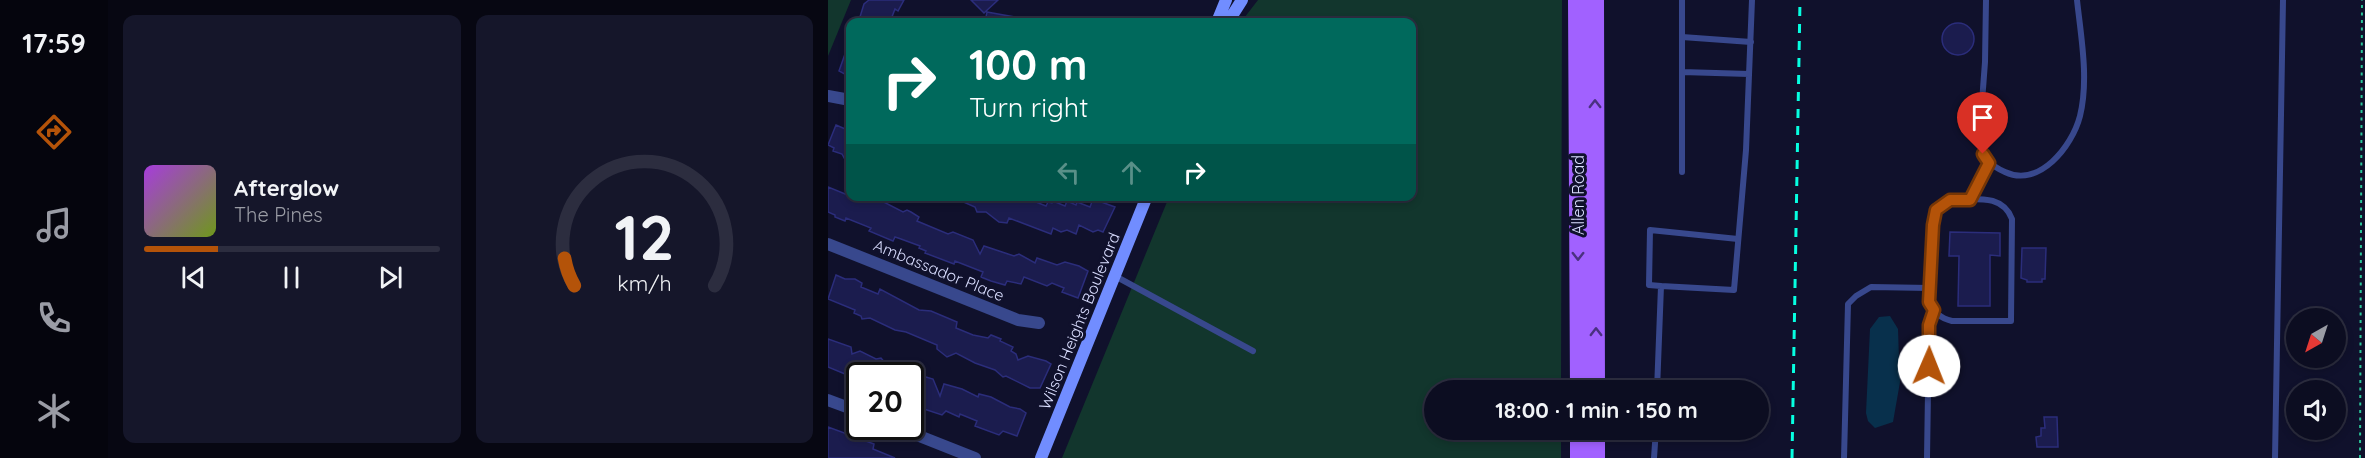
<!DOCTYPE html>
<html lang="en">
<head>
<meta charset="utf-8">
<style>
  body { margin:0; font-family:Quicksand,sans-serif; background:#15162a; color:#f1f3f6; height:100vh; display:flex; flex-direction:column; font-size:22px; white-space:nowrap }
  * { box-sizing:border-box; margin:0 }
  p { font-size:20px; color:#9a9ca5 }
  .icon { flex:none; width:33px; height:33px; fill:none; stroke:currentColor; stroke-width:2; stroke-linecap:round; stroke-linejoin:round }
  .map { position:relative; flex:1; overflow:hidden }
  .drawer { display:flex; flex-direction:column; gap:15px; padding:15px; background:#070712; width:720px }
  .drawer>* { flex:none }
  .guide { position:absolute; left:18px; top:18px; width:570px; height:183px; border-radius:12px; box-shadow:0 3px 9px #0003,0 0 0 2px #2c2d3f; background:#00695c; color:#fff; overflow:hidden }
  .needle { width:39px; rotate:219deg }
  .controls { position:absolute; left:1458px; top:308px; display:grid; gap:12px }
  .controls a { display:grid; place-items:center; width:60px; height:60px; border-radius:50%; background:#0c0d21; box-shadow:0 3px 9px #0003,0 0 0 2px #2c2d3f; font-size:30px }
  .speed { position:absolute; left:18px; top:362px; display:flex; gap:12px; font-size:30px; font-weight:700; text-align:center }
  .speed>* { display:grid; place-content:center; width:78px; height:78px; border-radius:50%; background:#0c0d21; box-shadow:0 3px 9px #0003,0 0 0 2px #2c2d3f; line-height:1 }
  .speed .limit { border:3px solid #111; border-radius:9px; background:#fff; color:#111 }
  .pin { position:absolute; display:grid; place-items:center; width:51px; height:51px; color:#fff; margin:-62px -26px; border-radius:50% 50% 50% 0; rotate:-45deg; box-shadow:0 0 6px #0007 }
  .pin .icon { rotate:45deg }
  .me { position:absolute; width:66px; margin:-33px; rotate:1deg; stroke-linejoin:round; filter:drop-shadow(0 0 4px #0008) }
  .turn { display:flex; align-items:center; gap:21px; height:126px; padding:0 24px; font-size:27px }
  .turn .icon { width:78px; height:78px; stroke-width:2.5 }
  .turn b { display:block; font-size:42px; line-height:51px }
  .lanes { display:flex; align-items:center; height:57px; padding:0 24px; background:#0003; justify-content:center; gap:30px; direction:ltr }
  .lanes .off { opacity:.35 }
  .drawer .card { flex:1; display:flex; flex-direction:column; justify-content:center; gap:9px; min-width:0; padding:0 21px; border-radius:12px; background:#15162a }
  .drawer .dial { align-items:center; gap:0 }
  .dial svg { height:156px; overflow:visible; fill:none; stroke:#2c2d3f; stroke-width:7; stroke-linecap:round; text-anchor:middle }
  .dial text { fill:#f1f3f6; stroke:none }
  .song { display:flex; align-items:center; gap:18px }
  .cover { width:72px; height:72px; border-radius:9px; background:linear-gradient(135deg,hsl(280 70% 55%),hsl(80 70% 35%)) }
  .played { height:6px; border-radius:3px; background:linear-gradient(90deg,#b45309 25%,#2c2d3f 25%) }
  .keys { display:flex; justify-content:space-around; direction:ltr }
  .drawer .tiles { flex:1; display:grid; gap:15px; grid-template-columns:repeat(2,1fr) }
  .trip { position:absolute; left:596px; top:380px; width:345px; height:60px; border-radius:30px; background:#0c0d21; box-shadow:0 3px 9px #0003,0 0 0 2px #2c2d3f; font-weight:700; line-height:60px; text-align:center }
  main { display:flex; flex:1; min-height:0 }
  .tab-bar { display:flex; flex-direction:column; width:108px; justify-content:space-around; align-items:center; background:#05050d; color:#9a9ca5 }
  .tab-bar .icon { width:42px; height:42px }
  .tab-bar .on { color:#b45309 }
  .tab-bar b { font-size:27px; color:#f1f3f6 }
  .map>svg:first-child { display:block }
</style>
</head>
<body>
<main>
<nav class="tab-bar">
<b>17:59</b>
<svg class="icon on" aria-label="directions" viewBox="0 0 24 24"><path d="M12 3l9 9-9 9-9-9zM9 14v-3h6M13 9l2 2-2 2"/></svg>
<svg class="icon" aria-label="music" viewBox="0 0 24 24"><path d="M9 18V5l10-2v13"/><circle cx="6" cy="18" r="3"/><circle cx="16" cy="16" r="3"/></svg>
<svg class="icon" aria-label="phone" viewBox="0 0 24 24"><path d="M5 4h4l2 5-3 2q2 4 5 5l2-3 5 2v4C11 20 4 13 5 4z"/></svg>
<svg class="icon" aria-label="climate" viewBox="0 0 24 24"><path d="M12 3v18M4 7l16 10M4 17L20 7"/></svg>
</nav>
<section class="drawer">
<div class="tiles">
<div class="card">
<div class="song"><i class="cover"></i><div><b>Afterglow</b><p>The Pines</p></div></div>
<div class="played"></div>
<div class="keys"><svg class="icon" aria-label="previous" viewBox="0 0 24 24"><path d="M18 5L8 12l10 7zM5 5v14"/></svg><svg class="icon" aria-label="pause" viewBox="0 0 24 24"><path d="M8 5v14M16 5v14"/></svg><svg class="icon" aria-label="next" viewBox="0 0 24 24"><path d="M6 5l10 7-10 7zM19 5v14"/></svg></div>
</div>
<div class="card dial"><svg viewBox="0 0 100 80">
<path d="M14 69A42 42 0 1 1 86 69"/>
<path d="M14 69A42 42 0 0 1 9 55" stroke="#b45309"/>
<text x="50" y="56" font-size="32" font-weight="700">12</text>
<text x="50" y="72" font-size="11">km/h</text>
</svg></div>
</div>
</section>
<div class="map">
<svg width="1537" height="458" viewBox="0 0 1537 458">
  <rect width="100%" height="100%" fill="#10112c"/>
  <!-- green -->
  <path fill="#12362d" d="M0,0H23L0,56Z
    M430,0H734L733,390H606V429H733V458H234L341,197L584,196V22H413Z"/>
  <!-- water -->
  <path fill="#08304c" d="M1062,316L1070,329L1071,359L1072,382L1065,422L1047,428L1040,421L1038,413L1042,329L1051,317Z"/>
  <!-- building -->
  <path fill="#1b1c4e" stroke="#2b2d7b" stroke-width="1.5" d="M41,0H76L70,11L67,9L62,22H37L31,20L36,4Z
    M143,0H170L156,13Z
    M159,12L192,18V22H157Z
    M1114 39a16 16 0 1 1 32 0a16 16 0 1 1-32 0Z
    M22,40V77L11,71Z
    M8,125L22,131V169L14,154L5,151L6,148L0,145Z
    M0,187L22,196L48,198L75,212L79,210L83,212L91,217L89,221L120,234L125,232L145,240L152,254L156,246L186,256L191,254L207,263L209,258L229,265L237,262L251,266L260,271L250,298L234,292L236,288L224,283L219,286L196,277L193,284L179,281L177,285L163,281L153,277L155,272L127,261L126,264L97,253L98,251L91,248L92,246L73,239L67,237L65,241L41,231L43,228L18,218L17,221L7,217V215L0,212Z
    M122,196H204L203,200L218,206L220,202L224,203L225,201L237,206L239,201L248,205L249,202L262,207L265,199L287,207L275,232L270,230L265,232L251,225L248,234L239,230L233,232L225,228L223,234L181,218L179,223L171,222L158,212H149L147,207Z
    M1122,232L1172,233V256L1162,255V306H1130L1131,256H1121Z
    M1194,248H1218L1217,279H1214V282H1199V280L1193,278Z
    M8,275L17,279H27L34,283L33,287L50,294L52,289L91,310L103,311L129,322L128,328L145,335L160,338L163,335L173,339L172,341L185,347L183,351L188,354L190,360L200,356L218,361L223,364L212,388H202L178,376L175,377L167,370L147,363L128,353L119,357L109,349V345L78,332L67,330L42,318L34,319L33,316L26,313L27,310L0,299Z
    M0,339L23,347L24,354L32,351L48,359L53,358L58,364L84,375H31L29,379L0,367Z
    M91,375L105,379L112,396L116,384L134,389L150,397L151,394L163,397L182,407L192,409L198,413L189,436L175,431L171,435L147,426L149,421L132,414L131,417L118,411L114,415L90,407L92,402L87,400L84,392Z
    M1216,417H1229L1230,447H1209L1208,437L1213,436V428H1217Z
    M0,427L46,444L45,449L67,458H0Z"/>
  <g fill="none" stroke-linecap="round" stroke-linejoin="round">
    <!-- path -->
    <path stroke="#2ac398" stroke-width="2" stroke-dasharray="3 4.5" stroke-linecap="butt" d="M1532,458L1534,0"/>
    <!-- lane -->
    <path stroke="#38488d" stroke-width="6" d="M1158,0L1157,62L1151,142C1156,158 1161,165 1177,172C1211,188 1244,147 1252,116C1261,79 1253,37 1249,0
      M854,37L923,42
      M854,72L921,74
      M854,172V0
      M1122,199C1146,200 1174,193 1184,219L1183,321H1124C1112,318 1107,313 1101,302L1105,225L1108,210Z
      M1142,200L1161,163
      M287,276L425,351
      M833,286L821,285L822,230L910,239
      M829,390L833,286L906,290L918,150L924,0
      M826,458L828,429
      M1016,458L1020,304L1028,296L1043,287L1102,288
      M1099,458L1101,325L1106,311
      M1447,458L1455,0"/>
    <!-- street -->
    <path stroke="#38488d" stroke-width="12" d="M0,96L22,100
      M0,244L190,320L211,323
      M0,400L32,412
      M66,426L147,458"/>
    <!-- secondary -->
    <path stroke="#718dff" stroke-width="12" d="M389,22L398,0
      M400,22L414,0
      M213,458L319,196"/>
    <!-- primary -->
    <path stroke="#a161ff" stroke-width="18" d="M749,0L751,390
      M767,0L768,390
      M751,429V458
      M768,429V458"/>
    <!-- rail -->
    <path stroke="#06ffe1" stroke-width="3" stroke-dasharray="9 8" stroke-linecap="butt" d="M964,458L972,0"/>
  </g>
  <!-- one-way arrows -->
  <defs><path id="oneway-chevron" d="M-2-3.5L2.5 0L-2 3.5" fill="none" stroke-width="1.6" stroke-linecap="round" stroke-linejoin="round" transform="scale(1.5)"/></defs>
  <g stroke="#4a3180">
    <use href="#oneway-chevron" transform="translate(767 104) rotate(-90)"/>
    <use href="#oneway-chevron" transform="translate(750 256) rotate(90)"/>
    <use href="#oneway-chevron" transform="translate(768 332) rotate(-90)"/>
  </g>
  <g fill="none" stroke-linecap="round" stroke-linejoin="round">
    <defs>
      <path id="route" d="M1101,366V325L1106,310L1101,302L1105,225L1108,210L1122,200H1142L1161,163L1155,154"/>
    </defs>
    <!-- route casing -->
    <use href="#route" stroke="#753606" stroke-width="15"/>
    <!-- route -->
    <use href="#route" stroke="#b45309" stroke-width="10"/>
  </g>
  <g text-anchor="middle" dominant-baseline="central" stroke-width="6" stroke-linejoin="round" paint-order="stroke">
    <!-- street labels -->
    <g font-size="16" fill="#dadeff" stroke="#10112c">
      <text transform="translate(750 195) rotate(-90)">Allen Road</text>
      <text transform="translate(111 270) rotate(22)">Ambassador Place</text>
      <text transform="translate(251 321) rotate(-68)">Wilson Heights Boulevard</text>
    </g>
  </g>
</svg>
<div class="controls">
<a><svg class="needle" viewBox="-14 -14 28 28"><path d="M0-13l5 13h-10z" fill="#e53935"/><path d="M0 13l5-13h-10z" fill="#9a9ca5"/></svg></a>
<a><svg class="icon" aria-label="sound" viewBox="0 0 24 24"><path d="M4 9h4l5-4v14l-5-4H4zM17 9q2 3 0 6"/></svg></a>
</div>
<div class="speed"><div class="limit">20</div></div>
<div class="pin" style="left:1155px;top:154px;background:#d93025"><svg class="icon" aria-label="arrive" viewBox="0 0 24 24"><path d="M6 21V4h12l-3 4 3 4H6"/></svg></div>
<svg class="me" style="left:1101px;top:366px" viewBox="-20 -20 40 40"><circle r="19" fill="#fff"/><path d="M0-13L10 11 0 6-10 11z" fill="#b45309"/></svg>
<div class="trip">18:00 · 1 min · 150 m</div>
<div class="guide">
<div class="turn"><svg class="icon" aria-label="right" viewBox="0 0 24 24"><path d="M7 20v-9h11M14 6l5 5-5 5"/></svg><div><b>100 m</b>Turn right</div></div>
<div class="lanes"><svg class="icon off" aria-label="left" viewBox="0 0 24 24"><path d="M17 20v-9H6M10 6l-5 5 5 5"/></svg><svg class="icon off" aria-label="ahead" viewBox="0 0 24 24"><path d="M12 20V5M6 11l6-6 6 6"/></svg><svg class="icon" aria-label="right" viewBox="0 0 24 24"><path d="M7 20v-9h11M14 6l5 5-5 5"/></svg></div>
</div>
</div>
</main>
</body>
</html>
